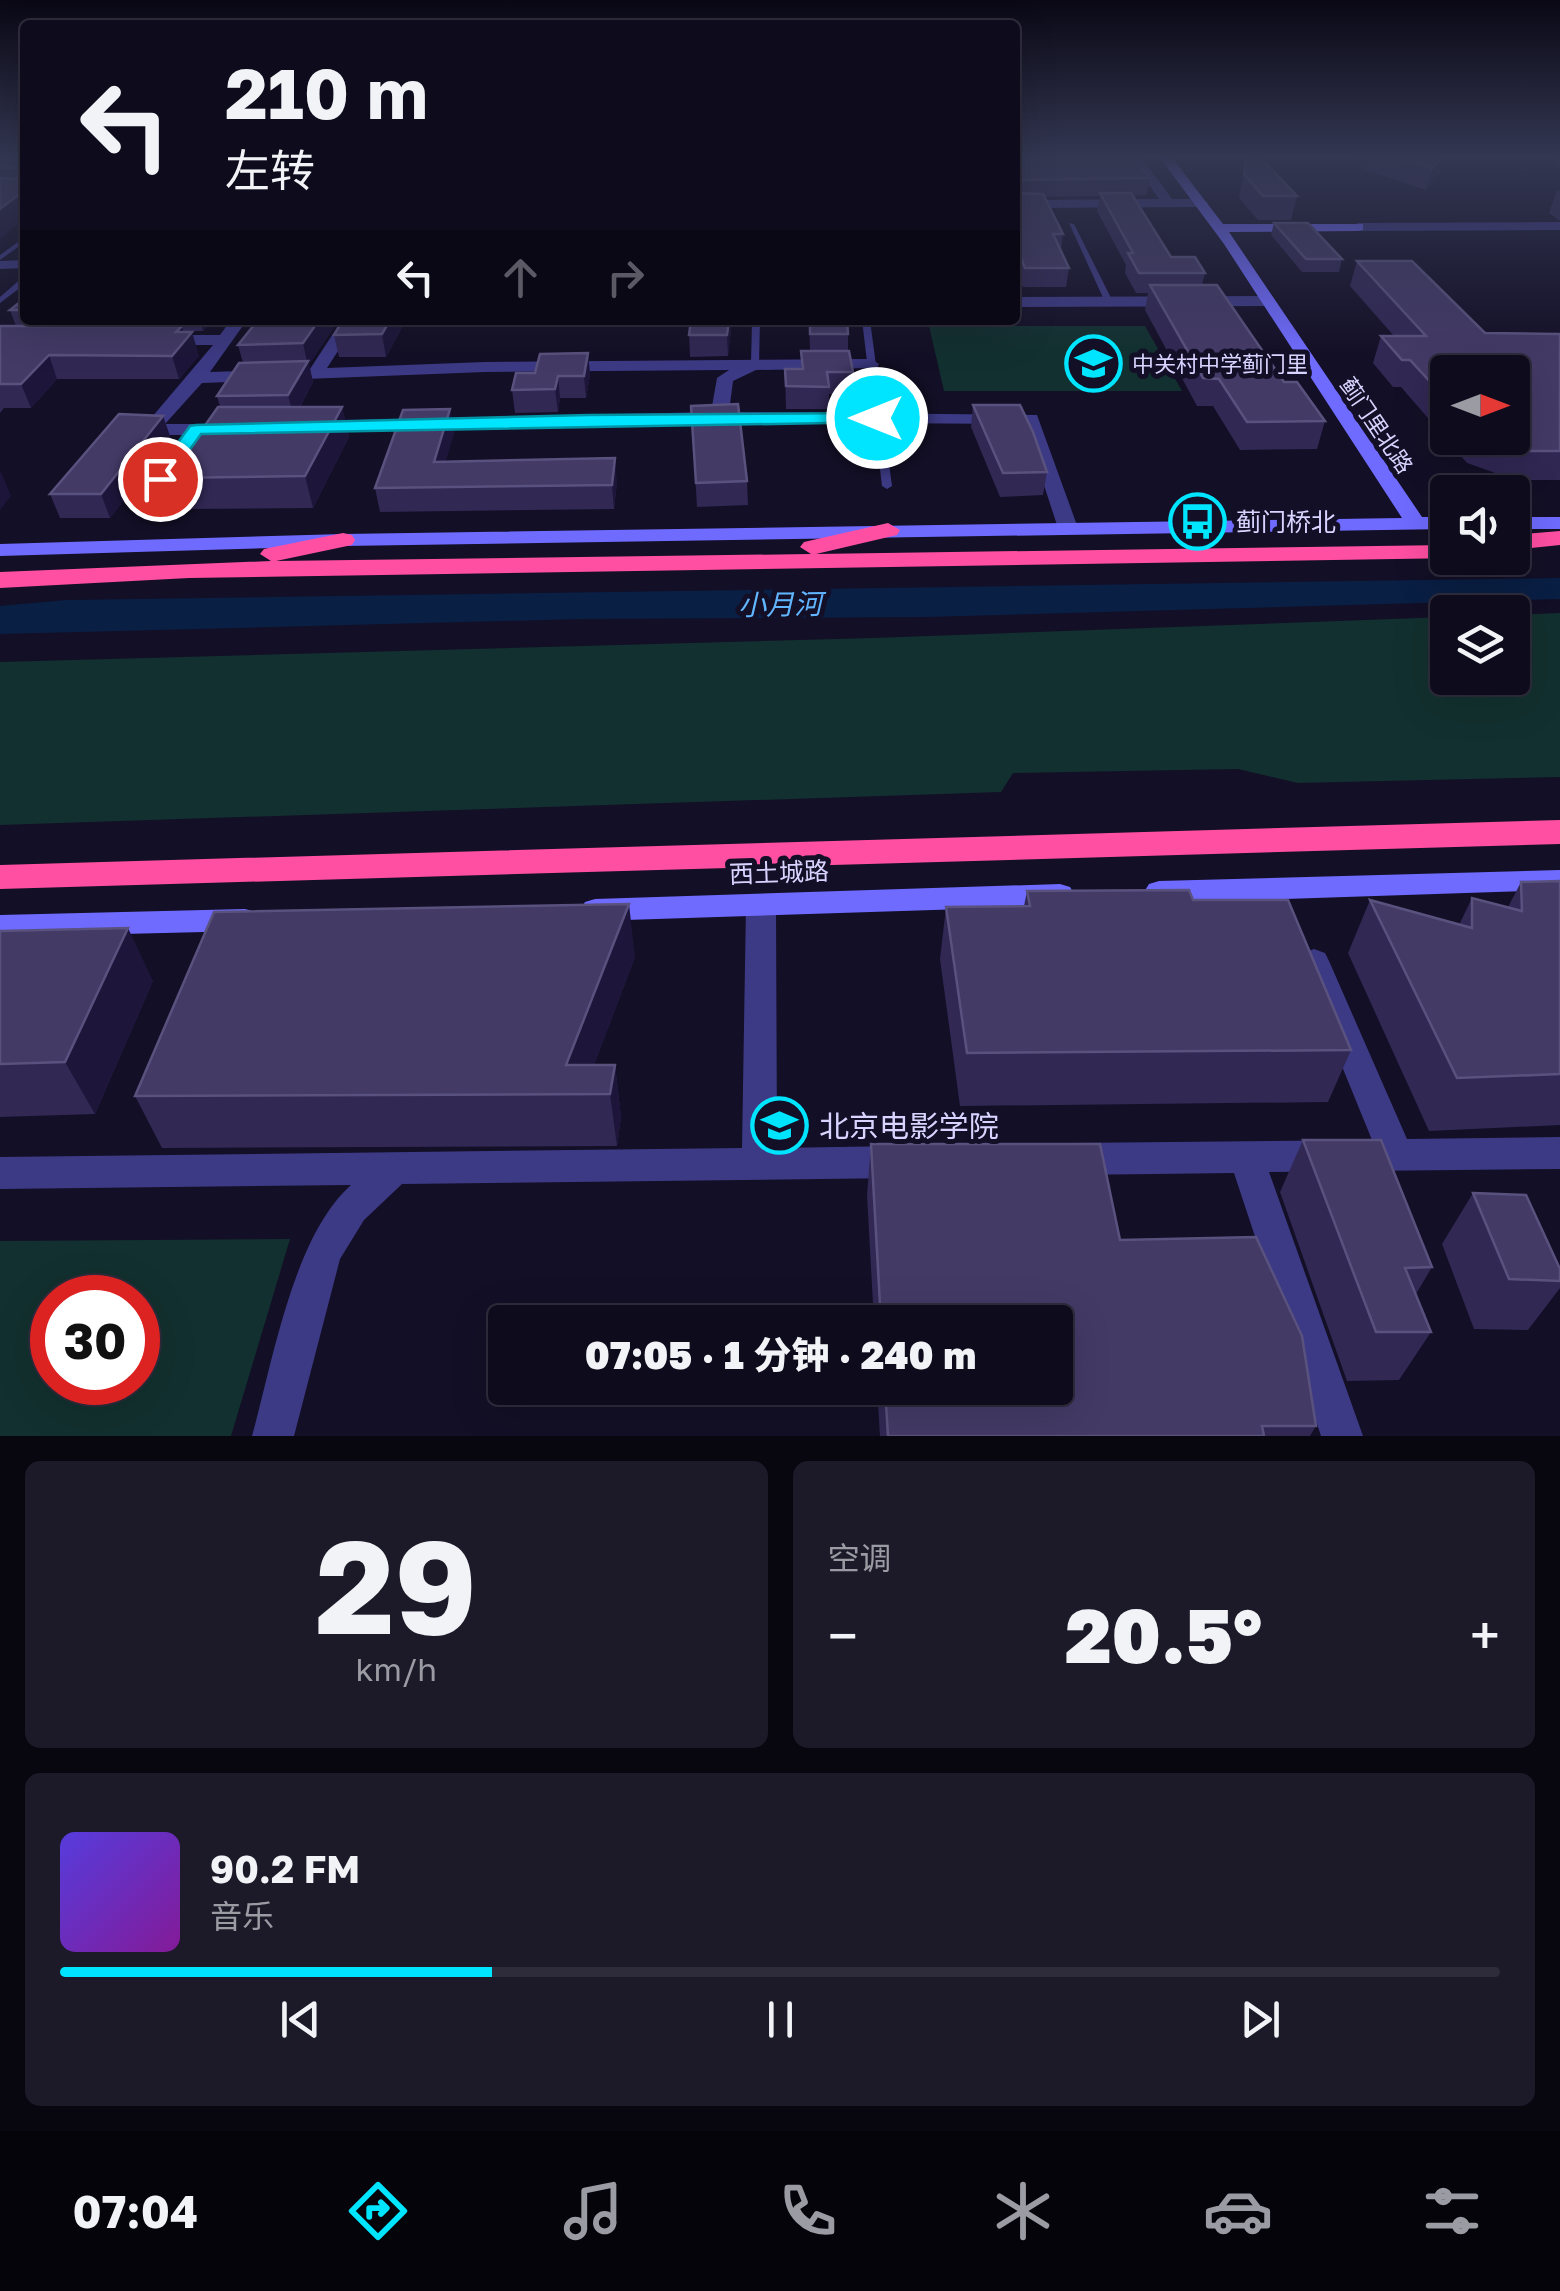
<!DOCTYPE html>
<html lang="zh">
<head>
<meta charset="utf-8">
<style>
  body { margin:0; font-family:"Golos Text","Noto Sans SC",sans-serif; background:#1c1929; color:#f1f3f6; height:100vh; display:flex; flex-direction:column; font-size:38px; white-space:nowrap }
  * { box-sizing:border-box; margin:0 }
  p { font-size:32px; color:#9b9ba3 }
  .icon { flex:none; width:55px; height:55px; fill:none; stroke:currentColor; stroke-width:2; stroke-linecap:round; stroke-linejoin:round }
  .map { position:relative; height:1436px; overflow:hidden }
  .sheet { display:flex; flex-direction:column; gap:25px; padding:25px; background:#08060f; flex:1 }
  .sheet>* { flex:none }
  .guide { position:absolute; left:20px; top:20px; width:1000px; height:305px; border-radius:10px; box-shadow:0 10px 40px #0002,0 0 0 2px #2e2b3b; background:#0e0b1c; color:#f1f3f6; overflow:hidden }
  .needle { width:65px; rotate:90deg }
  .buttons { position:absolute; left:1430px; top:355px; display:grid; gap:20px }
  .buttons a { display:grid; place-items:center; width:100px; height:100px; border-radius:10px; background:#0e0b1c; box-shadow:0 10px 40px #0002,0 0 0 2px #2e2b3b; font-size:50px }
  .speed { position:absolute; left:30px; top:1275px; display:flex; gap:20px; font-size:50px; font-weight:700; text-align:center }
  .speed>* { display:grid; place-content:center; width:130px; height:130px; border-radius:50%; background:#0e0b1c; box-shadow:0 10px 40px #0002,0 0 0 2px #2e2b3b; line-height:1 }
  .speed .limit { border:15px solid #d22; background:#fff; color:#111 }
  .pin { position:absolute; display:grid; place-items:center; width:85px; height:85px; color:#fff; margin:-42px; border:5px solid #fff; border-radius:50%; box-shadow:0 2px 10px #0007 }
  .me { position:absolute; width:110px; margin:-55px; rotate:270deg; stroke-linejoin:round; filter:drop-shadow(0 0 8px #0008) }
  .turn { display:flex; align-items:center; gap:35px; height:210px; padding:0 40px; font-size:45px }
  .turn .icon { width:130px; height:130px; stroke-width:2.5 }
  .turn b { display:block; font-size:70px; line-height:85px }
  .lanes { display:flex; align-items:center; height:95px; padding:0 40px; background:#0003; justify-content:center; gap:50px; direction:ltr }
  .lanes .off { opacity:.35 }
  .big { font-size:75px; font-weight:800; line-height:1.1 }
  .sheet .tile { flex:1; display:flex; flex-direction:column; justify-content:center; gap:15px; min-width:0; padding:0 35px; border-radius:15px; background:#1c1929 }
  .sheet .dial { align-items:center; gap:0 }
  .dial b { font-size:130px; line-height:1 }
  .song { display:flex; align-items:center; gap:30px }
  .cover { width:120px; height:120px; border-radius:15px; background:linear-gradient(135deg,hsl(250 70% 55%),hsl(290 70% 35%)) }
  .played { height:10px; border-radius:5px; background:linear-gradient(90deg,#00e5ff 30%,#2e2b3b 30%) }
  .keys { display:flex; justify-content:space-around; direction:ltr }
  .heat { display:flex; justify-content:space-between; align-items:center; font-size:55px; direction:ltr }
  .sheet .tiles { flex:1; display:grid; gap:25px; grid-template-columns:1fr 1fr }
  .tile:last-child { grid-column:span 2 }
  .trip { position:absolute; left:488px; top:1305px; width:585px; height:100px; border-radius:10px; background:#0e0b1c; box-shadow:0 10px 40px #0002,0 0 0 2px #2e2b3b; font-weight:800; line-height:100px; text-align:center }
  .tab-bar { display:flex; height:160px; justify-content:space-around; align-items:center; background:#06040b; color:#9b9ba3 }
  .tab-bar .icon { width:70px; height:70px }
  .tab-bar .current { color:#00e5ff }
  .tab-bar b { font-size:45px; color:#f1f3f6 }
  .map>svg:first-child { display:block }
</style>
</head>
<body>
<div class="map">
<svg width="1560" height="1436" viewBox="0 0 1560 1436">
  <rect width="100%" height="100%" fill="#130f26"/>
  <!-- green -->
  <path fill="#12302f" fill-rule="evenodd" d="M929,326H1145L1182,391H944Z
    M1560,613V777L1298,783L1238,769L1013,773L1001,792L0,825V662L873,638L1447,617L1448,678H1512L1513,615Z
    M290,1239L231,1436H0V1241ZM52,1298H138V1382H52Z"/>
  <!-- water -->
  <path fill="#0a1f44" d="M1560,578V599L927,617L581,619L0,634V606L66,600Z"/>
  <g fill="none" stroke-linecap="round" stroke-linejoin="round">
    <!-- lane -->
    <path fill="#3d3a85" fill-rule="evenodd" d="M1069,223L1074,224L1113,302L1112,304L1105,302Z
      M25,237V242L0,260V255Z
      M22,278H25V284L0,303V297Z
      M752,320H760L759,365L755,368L751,365Z
      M862,320H870L892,486L887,489L882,486Z"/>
    <!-- street -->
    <path fill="#3d3a85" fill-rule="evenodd" d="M1128,155H1140L1172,199H1202L1208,203L1202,207L1015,208V200L1159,199Z
      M1560,222V230L1358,231L1351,227L1358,223Z
      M25,260V268L0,269V261Z
      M1015,297L1267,296L1275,301L1267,306L1015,307Z
      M231,320H247L210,372L310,369L342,320H358L327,368L485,362L871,359L879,364L877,368L756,370L733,381L729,412L1037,415L1078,528L1068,534L1058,528L1024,424L719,422L315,431L306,426L315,421L711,412L717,378L729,370L485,372L202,383L165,424H235L244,429L235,434L202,435L149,508H135L132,504L183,435H150L141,430L213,345H160L152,340L160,335H220Z
      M761,894L771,897L776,905L777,1148L900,1146L913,1151L918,1162L913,1173L900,1178L402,1184L364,1220L340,1259L294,1436H252C273,1361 293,1237 351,1185L0,1189V1157L742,1148L746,905L751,897Z
      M1314,949L1325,953L1329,961L1407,1139L1560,1137V1169L1269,1172L1363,1436H1321L1234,1173L1070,1175L1057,1170L1052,1159L1057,1148L1070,1143L1372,1140L1299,961L1303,953Z"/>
    <!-- secondary -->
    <path fill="#6f6bff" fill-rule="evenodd" d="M1158,155H1170L1223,224H1363V230L1358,231L1229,232L1422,517H1448V529L343,546L0,556V544L343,534L1402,518L1224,244Z
      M1512,517H1560V529H1512Z
      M1560,870V890L1159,903L1149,900L1144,892L1149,884L1159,881Z
      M1060,884L1070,887L1075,895L1070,903L1060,906L595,921L585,918L580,910L585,902L595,899Z
      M245,909L256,912L260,920L256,928L245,931L0,937V915Z"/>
    <!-- highway -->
    <path fill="#ff4fa3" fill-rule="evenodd" d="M888,523L900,530L897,535L816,554L1448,545V558H1458L189,578L0,588V572L271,561L260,554L264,549L343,533L352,535L355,540L352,545L276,561L811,554L800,547L804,542Z
      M1560,531V545L1512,550V535Z
      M1560,820V844L0,889V865Z"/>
  </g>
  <!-- wall -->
  <path fill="#312854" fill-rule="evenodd" d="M0,155H25V218L0,238Z
    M1015,155L1150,178L1147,195L1133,196L1171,257L1205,273L1202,285L1284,382L1325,421L1317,449L1240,450L1213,406H1197L1145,310L1148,293H1136L1125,273L1126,265L1097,211L1100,196L1045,197L1063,234L1061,251L1069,268L1066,287H1023L1015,268Z
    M1247,155L1297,196L1291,220H1258L1239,198Z
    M1347,155H1444L1439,174L1426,190L1365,170Z
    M1546,155H1560V169L1555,161Z
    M1557,191H1560V221L1549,213Z
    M1274,223L1342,259L1339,272H1302L1271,235Z
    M1357,261L1485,333L1560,334V480H1515L1467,463L1401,387H1393L1373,363L1381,336H1394L1350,286ZM1448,372L1512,438H1448Z
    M25,298V320H62L56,326H144L143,320H213L203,331H183L199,356L179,379H57L31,408H4L0,413V326H16L10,310Z
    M258,320H339L309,364L313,382L300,407H342L349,437L313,508L179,509L168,478L220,407L217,396L243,363L238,345Z
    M343,320H406L386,357H339L334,335Z
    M691,320H732L728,356L690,357L689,335Z
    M809,320L848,334V351L853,372L852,394H829V409H786L785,369H801V351H810Z
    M588,353L590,375L586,398H560L558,412L515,413L512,390L535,373Z
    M973,405L1047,472L1043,495L1000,497L971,427Z
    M691,406L747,481L748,505L697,507Z
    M450,409L454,432L445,462L617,482L614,509L380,512L375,488Z
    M163,416L171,439L110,518H60L50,494Z
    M1560,881V1125L1429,1131L1348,953L1370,900L1459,925L1472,898L1508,907L1521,882Z
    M1027,891L1193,900L1351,1050L1328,1102L960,1106L940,959L946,907L1024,906Z
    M0,931L153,981L95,1114L0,1117Z
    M635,957L594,1065H615L621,1117L617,1146L162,1148L135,1096Z
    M1303,1140L1432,1267L1416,1294L1431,1332L1399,1380L1347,1381L1280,1192Z
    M871,1144L1120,1240L1316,1426L1310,1436H880L877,1388H1055V1322H874L867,1195Z
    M1473,1193L1560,1269V1288L1528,1330L1474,1329L1442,1244Z"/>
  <!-- shaded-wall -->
  <path fill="#1d163a" d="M1443,155L1439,174L1426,190L1433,168Z
    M25,190V218L0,238V209Z
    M46,320H62L50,331Z
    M200,320H213L203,331Z
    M319,320H339L309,364L313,382L294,417L288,395L307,362L303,343Z
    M390,320H406L386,357L382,334Z
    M729,320H732L728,356L727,335Z
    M182,326L186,340L192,332L199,356L179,379L172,356L176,332Z
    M588,353L590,375L586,398L584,376Z
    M49,355L57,379L31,408L21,384Z
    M558,376L560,398L558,412L555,389Z
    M342,407L349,437L313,508L305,476Z
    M450,409L454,432L439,486L434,462Z
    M163,416L171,439L110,518L101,494Z
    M615,458L617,482L614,509L612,485Z
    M1,472L11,496L0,510V473Z
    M629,904L635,957L583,1094L566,1065Z
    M128,928L153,981L95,1114L65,1062Z
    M615,1065L621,1117L617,1146L610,1094Z"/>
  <!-- building -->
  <path fill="#433a66" stroke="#5a527e" stroke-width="2.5" d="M0,155H25V190L0,209V178L17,179L21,172L17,168H0Z
    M1015,155H1132L1150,178L1015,180Z
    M1247,155H1258L1297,196H1263L1244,174Z
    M1391,155H1443L1433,168Z
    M1015,193L1043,194L1063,234H1053L1069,268H1025L1015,244Z
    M1100,193H1131L1171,257H1195L1205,273H1139L1128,253H1133Z
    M1274,223H1308L1342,259H1306Z
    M1357,261H1412L1485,333L1560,334V451H1527L1489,438H1512V372H1448V401L1410,360H1402L1381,336H1426Z
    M1150,285H1217L1284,382H1297L1325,421L1247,422L1219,379L1203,378Z
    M25,298V310H10Z
    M258,320H319L303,343L238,345Z
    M343,320H390L382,334L334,335Z
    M691,320H729L727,335H689Z
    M810,320H847L848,334H810Z
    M0,326H182L176,332H192L172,356L49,355L21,384H0Z
    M801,351H849L853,372H827L829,387L786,386L785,369H803Z
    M588,353L584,376H558L555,389L512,390L516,373H535L540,354Z
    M308,361L288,395L217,396L239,363Z
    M738,404L747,481L696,483L691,406Z
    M973,405H1020L1033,432L1047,472L1003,473Z
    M218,407H342L305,476L168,478Z
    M450,409L434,462L615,458L612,485L375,488L403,410Z
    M119,414L163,416L101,494H50Z
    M1560,881V1074L1457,1078L1370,900L1472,928V898L1522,911L1521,882Z
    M1189,890L1193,900H1288L1351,1050L967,1053L946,907L1030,906L1027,891Z
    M629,904L566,1065H615L610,1094L135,1096L214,912Z
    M128,928L65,1062L0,1064V931Z
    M1303,1140H1381L1432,1267L1405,1268L1431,1332H1376Z
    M871,1144H1100L1120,1240L1256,1237L1302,1336L1316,1426H1262L1264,1436H888L885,1388H1055V1322H881Z
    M1473,1193L1526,1195L1560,1269V1281L1509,1279Z"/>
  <!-- sky -->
  <linearGradient id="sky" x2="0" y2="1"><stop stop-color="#0a0815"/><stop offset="0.44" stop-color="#333752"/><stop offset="1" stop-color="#333752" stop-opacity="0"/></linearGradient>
  <rect width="1560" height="356" fill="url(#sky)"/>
  <!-- route -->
  <path fill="#00e5ff" stroke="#0095a6" stroke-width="2.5" d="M877,413L883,415V422L201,434L166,483L160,484L151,479L190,426L196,425L588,415Z"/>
  <!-- icons -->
  <defs>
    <symbol id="school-ring" viewBox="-11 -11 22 22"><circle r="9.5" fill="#130f26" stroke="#00e5ff" stroke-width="1.5"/><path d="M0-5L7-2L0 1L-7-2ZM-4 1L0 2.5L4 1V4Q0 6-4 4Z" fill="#00e5ff"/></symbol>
    <symbol id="bus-ring" viewBox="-11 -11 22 22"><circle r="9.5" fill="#130f26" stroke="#00e5ff" stroke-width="1.5"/><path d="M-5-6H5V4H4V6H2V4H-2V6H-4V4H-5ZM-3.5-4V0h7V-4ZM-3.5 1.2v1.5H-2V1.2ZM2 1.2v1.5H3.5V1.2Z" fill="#00e5ff"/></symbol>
    <symbol id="university-ring" viewBox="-11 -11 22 22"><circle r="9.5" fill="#130f26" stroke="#00e5ff" stroke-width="1.5"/><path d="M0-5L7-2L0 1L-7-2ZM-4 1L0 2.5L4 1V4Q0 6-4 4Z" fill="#00e5ff"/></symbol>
  </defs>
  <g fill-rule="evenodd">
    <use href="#school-ring" x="1062" y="332" width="63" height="63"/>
    <use href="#bus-ring" x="1166" y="490" width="63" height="63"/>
    <use href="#university-ring" x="748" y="1094" width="63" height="63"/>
  </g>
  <g text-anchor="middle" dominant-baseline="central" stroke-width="10" stroke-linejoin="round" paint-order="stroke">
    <!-- far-poi labels -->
    <g font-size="22" fill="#d9d4ff" stroke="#130f26" text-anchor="start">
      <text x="1132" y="363">中关村中学蓟门里</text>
    </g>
    <!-- far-street labels -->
    <g font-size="22" fill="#d9d4ff" stroke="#130f26">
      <text transform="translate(1377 425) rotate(56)">蓟门里北路</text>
    </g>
    <!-- poi labels -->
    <g font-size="25" fill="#d9d4ff" stroke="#130f26" text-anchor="start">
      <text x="1236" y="521">蓟门桥北</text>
    </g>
    <!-- street labels -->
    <g font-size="25" fill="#d9d4ff" stroke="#130f26">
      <text transform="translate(779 872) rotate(-2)">西土城路</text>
    </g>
    <!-- water labels -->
    <g font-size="28" font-style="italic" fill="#62b6ff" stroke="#130f26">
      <text transform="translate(780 604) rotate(-1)">小月河</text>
    </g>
    <!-- near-poi labels -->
    <g font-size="30" fill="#d9d4ff" stroke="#130f26" text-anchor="start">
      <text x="819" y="1126">北京电影学院</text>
    </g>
  </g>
</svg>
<div class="buttons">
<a><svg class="needle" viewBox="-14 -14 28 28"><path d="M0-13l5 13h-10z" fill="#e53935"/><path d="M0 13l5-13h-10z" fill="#9b9ba3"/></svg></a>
<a><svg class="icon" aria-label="sound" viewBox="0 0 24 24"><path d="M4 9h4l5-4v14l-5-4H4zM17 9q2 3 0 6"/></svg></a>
<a><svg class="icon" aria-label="layers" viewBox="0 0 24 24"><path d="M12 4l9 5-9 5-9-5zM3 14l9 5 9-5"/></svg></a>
</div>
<div class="speed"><div class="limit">30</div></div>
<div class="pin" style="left:160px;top:479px;background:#d93025"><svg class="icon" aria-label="arrive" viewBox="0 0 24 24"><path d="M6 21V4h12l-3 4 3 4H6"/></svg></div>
<svg class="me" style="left:877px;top:418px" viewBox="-20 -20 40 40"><circle r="17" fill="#00e5ff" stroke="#fff" stroke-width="3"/><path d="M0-11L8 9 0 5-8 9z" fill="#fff"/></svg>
<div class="trip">07:05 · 1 分钟 · 240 m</div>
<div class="guide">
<div class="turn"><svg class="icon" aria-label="left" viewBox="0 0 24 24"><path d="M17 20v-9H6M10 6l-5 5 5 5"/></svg><div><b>210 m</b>左转</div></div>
<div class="lanes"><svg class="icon" aria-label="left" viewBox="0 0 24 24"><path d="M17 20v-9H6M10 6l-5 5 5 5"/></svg><svg class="icon off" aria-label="ahead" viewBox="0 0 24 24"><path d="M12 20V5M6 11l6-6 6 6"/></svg><svg class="icon off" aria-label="right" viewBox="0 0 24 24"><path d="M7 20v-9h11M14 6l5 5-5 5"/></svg></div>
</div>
</div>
<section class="sheet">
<div class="tiles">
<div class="tile dial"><b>29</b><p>km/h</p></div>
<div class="tile"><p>空调</p>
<div class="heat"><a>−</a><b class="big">20.5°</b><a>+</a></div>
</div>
<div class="tile">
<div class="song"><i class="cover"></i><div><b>90.2 FM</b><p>音乐</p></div></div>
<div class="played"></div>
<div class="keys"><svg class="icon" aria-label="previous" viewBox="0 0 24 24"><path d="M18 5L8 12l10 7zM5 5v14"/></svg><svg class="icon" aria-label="pause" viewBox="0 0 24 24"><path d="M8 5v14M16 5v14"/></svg><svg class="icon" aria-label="next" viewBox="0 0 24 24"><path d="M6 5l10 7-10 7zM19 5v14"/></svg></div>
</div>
</div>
</section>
<nav class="tab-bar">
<b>07:04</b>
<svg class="icon current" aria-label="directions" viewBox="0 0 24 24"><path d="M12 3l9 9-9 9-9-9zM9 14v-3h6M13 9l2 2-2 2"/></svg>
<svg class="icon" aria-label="music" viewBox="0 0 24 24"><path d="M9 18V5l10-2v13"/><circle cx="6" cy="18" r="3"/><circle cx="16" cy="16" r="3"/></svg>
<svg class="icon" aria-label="phone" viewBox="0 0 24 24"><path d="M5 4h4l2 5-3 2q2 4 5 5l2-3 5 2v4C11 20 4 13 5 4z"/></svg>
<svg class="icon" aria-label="climate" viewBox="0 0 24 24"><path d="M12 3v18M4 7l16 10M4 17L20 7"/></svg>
<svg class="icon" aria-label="car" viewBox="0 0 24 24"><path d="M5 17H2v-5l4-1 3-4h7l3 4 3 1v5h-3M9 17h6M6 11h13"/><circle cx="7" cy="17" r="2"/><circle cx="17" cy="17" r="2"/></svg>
<svg class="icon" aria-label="filters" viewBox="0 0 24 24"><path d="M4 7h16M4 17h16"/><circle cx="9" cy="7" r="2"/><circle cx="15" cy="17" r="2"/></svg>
</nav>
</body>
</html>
